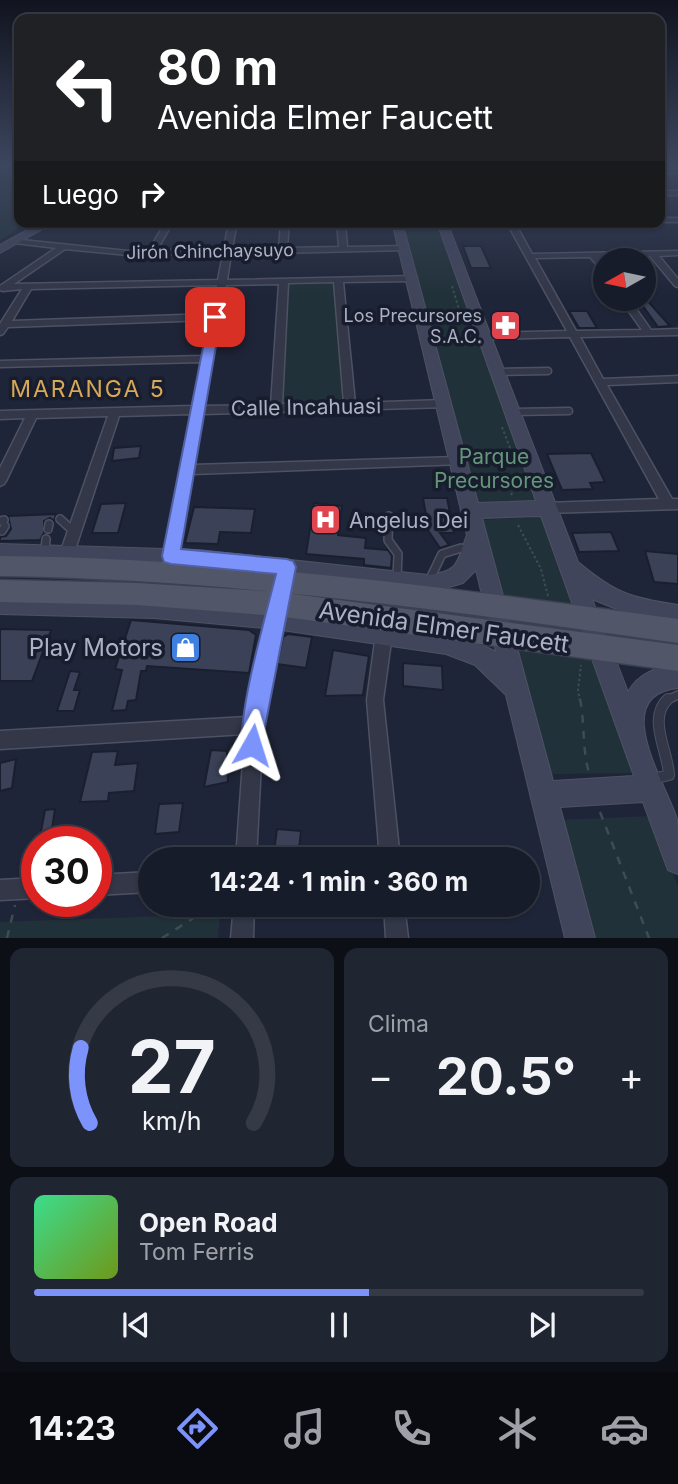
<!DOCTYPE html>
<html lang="es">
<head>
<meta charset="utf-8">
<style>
  body { margin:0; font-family:Inter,sans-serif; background:#202532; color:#f1f3f6; height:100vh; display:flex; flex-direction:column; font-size:26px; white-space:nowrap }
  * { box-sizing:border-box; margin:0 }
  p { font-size:23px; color:#9ea1a8 }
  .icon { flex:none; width:38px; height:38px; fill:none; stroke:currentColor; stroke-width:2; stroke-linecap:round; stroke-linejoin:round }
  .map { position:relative; height:938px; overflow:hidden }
  .sheet { display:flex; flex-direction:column; gap:10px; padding:10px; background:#0d0f17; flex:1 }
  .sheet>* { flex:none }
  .guide { position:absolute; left:14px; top:14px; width:651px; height:214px; border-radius:14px; box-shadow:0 2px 5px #0004,0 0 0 2px #363a47; background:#202124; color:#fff; overflow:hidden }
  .needle { width:46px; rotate:261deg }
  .fabs { position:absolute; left:593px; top:248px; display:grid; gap:14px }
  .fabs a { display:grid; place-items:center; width:63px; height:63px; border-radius:50%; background:#171c2a; box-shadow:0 2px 5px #0004,0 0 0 2px #363a47; font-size:35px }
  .speed { position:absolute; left:21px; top:826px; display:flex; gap:14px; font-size:35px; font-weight:700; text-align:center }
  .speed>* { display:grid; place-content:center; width:91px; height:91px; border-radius:50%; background:#171c2a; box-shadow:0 2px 5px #0004,0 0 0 2px #363a47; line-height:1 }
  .speed .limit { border:10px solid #d22; background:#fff; color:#111 }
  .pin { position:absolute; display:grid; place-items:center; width:60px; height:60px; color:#fff; margin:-30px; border-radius:14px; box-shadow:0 4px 10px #0006 }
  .me { position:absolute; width:77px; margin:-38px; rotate:6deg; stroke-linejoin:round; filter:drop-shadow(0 0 5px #0008) }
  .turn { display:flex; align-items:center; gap:24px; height:147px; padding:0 28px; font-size:32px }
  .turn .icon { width:91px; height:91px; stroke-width:2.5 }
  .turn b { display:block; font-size:49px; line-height:60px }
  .then { display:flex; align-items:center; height:66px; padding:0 28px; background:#0003; gap:14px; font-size:26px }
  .big { font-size:52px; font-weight:700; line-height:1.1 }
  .sheet .card { flex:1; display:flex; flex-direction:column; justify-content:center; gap:10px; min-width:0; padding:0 24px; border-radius:14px; background:#202532 }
  .sheet .dial { align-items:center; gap:0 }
  .dial svg { height:182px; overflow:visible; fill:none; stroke:#363a47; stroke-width:7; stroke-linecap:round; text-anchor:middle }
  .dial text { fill:#f1f3f6; stroke:none }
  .song { display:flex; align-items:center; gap:21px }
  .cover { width:84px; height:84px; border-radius:10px; background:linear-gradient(135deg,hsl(150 70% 55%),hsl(80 70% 35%)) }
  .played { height:7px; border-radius:4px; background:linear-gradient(90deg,#7c93fb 55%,#363a47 55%) }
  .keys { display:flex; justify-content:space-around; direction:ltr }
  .heat { display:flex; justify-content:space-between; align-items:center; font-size:38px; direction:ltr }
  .sheet .tiles { flex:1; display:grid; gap:10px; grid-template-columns:1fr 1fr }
  .card:last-child { grid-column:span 2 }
  .trip { position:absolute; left:138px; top:847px; width:402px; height:70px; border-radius:35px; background:#171c2a; box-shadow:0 2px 5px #0004,0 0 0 2px #363a47; font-weight:700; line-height:70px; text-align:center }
  .dock { display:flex; height:112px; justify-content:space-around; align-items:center; background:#090b11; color:#9ea1a8 }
  .dock .icon { width:49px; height:49px }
  .dock .on { color:#7c93fb }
  .dock b { font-size:32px; color:#f1f3f6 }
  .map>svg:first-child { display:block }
</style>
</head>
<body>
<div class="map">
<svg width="678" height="938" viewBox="0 0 678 938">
  <rect width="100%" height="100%" fill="#1f2538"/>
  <!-- green -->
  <path fill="#213139" d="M0,169L19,179V222H27L0,241Z
    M402,227H439L537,501L474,503Z
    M287,282H335L345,400L280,402Z
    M543,517L575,608L501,601L478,520Z
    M513,647L594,655L634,773L550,774Z
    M653,816L678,887V938H590L558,820Z
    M220,914L218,938H0V922Z"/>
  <!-- building -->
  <path fill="#3b4258" stroke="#1a1f2f" stroke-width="2" d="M463,246H481L491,268H471Z
    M645,298L670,326L658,327L640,302Z
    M569,311H587L597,328H579Z
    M141,446L139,458L112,461L114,448Z
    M591,453L605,482L590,483L593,489L562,490L547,454Z
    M423,498H447L454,533H440L449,545L440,548L425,526H428Z
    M126,503L118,533H92L101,504Z
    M314,503L342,506L338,535L366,538L365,548L388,550L392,556L391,568L364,565V559L306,554Z
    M194,507L255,509L251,533L220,532L218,544L185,543Z
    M56,514L54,521L50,518L44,521V533L40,540L0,541V537L6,536L11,529L8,516Z
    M611,532L619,551L579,552L572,533Z
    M645,551L678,554V584L654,582Z
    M131,620L249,630L256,635L249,673L147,666L146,671H141L136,700L128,701L126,710L112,711L122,670L115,669Z
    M0,629L51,630L32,681H0Z
    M288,634L312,637L306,668L277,664L283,637Z
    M333,650L369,656L363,695L325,696Z
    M403,663L442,666L443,690L403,686Z
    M70,671L80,672L74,690H80L74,711H57Z
    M211,750L227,751L228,782L204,787Z
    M118,751L115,765L138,763L134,791L109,793L108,801L80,802L92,752Z
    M16,759L12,788L0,791V763Z
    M183,803L179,832L155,834L159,804Z
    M55,809L50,842H39L45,810Z
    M277,829L301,831L298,859H273Z"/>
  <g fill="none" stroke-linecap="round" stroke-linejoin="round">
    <defs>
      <path id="lane-far2" d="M497,372L548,371
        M515,412L569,411"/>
      <path id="lane-far1" d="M389,516L388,540L398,554L397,579
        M60,519L73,531
        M0,521L4,520
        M48,529L49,524
        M2,531L5,526
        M45,552L46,539
        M429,581L442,554L461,548L469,551
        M665,701L678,695"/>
      <path id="lane" d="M653,779L669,775C668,751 647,718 668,699"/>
      <path id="street" d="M678,169V173L660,174V170Z
        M660,191H678V195H660Z
        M660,218H678V222H660Z
        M96,222H173L157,250L224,249L228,227L194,228L190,226L194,224L237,222L232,249L279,248L281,222H289L287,248L339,247L337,222H345L347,247L408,246V250H405L231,254L227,280L416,276L417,278L413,281L343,282L355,403L444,400L448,401L449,404L448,407L203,414L194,465L458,457L464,461L462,464L192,474L178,556L176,560L171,562L166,560L164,556L192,414L119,416L71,562L69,566L64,568L59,566L57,562L108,416L36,418L6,481L4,484L0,486V468L25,418L0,419V411L193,406L202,362L0,367V361L203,356L210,320L8,327L3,334L0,335V324L22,289L3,291L0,290V286L56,248L15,243H12V239L128,251L149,250L162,228L100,224ZM65,249L128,255L223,254L218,280L14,284ZM334,282L344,403L282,404L288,283ZM279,284L271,405L204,406L226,285ZM217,285L211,314L12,321L31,289Z
        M422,222H542L538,224L516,225L532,254L678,251V255L659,256L678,279V287L675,286L650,256L599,257L606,266V275L590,257L535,258L576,331L642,330L620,299H629L651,330L678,329V335L580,337L603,379L678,376V382L607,385L672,499H678V509L546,513L541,512L539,508L541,504L546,503L659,499L570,337L484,339L479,336L484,333L567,331L508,225L398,227L394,225L398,223Z
        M276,607L281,609L284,614L263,725L256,859H236L245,734L0,749V731L247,717L268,614L271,609Z
        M384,627L389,629L392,634L383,700L400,859H380L367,700L376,634L379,629Z
        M150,872V892L96,895V875Z
        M37,878V898L0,900V880Z
        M234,905H254L253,938H231Z
        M384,905H404L408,938H386Z"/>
      <path id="secondary" d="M42,222H55L0,253V245Z
        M392,222H402L478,503L536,501L437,222H447L578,562C615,593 630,598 678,605V625L634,616L592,599L628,692C639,673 657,667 678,664V688C608,695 665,782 677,819C678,835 678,857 678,874L668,870L643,802L560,807L595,938H565L506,695L475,665L446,654L275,629L154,618L0,614V594L154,598L275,609L446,632L474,641L496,652L476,570L463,583L428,593L198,566L0,560V544L198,550L428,575C461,572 457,560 467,535ZM541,516L634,776L553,781L482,518Z"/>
      <path id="primary" d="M0,556C228,558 452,588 678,619V643C452,611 228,579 0,576Z
        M0,580L137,583L278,592L678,645V671L278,616L137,605L0,602Z"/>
    </defs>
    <!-- lane-far2 casing -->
    <use href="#lane-far2" stroke="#4d5263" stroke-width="9"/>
    <!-- lane-far1 casing -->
    <use href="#lane-far1" stroke="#4d5263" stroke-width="10"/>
    <!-- lane casing -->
    <use href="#lane" stroke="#4d5263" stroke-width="12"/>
    <!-- street casing -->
    <use href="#street" stroke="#4d5263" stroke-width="3"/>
    <!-- secondary casing -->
    <use href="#secondary" stroke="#4d5263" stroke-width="2"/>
    <!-- primary casing -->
    <use href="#primary" stroke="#3c4152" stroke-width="3"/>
    <!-- path-far1 -->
    <path stroke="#3c4d53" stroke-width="2" stroke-dasharray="2.5 2.5" stroke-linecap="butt" d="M452,286L460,313L466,322
      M502,427L510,448
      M511,495L522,477
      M518,525L541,569L548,596
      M580,701L578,690L581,665"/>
    <!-- path -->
    <path stroke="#3c4d53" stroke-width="2.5" stroke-dasharray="8 8" stroke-linecap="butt" d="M580,699C585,724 582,749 589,773
      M600,812L649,938
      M7,938L15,905
      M162,938L214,905"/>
    <!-- lane-far2 -->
    <use href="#lane-far2" stroke="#333748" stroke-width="6"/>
    <!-- lane-far1 -->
    <use href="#lane-far1" stroke="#333748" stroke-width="7"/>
    <!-- lane -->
    <use href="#lane" stroke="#333748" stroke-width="10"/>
    <!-- street -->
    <use href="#street" fill="#333748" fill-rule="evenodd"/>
    <!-- secondary -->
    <use href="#secondary" fill="#41455b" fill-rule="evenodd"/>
    <!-- primary -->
    <use href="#primary" fill="#515669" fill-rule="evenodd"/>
  </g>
  <!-- sky -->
  <linearGradient id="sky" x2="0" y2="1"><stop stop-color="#11141f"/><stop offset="0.56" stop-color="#3c465e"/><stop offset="1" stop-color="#3c465e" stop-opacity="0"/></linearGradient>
  <rect width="678" height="296" fill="url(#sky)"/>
  <!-- route -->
  <path fill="#7c93fb" stroke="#5160a3" stroke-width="2" d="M215,314L221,317L181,549L287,559L293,561L296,567L260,753L252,756L244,753C233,726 268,608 276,574L171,564L164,562L162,556L209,317Z"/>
  <!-- icons -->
  <defs>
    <symbol id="pharmacy-square" viewBox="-11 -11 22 22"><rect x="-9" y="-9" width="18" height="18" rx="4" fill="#e0444e" stroke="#181d2d"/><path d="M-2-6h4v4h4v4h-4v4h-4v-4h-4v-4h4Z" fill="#fff"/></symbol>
    <symbol id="hospital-square" viewBox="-11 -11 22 22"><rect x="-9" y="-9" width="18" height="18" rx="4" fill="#e0444e" stroke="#181d2d"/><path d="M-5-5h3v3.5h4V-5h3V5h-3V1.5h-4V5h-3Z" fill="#fff"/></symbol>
    <symbol id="shop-square" viewBox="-11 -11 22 22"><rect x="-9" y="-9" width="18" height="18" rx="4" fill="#3f7fe0" stroke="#181d2d"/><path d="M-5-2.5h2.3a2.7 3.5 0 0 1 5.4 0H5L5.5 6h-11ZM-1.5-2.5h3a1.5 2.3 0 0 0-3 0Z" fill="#fff"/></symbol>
  </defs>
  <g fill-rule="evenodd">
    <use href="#pharmacy-square" x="488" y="308" width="35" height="35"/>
    <use href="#hospital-square" x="308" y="502" width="35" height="35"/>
    <use href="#shop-square" x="168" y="630" width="35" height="35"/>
  </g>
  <g text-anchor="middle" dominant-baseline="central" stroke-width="7" stroke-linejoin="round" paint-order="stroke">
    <!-- far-street labels -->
    <g font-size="18" fill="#adb1c5" stroke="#181d2d">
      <text transform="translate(210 251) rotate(-1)">Jirón Chinchaysuyo</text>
    </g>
    <!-- far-poi labels -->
    <g font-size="18" fill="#adb1c5" stroke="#181d2d" text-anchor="end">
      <text x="482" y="315">Los Precursores<tspan x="482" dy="21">S.A.C.</tspan></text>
    </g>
    <!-- street labels -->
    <g font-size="21" fill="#adb1c5" stroke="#181d2d">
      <text transform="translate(306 407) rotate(-1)">Calle Incahuasi</text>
    </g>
    <!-- park labels -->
    <g font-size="21" fill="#64967a" stroke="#181d2d">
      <text x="494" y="456">Parque<tspan x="494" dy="24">Precursores</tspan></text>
    </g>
    <!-- poi labels -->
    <g font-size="21" fill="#adb1c5" stroke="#181d2d" text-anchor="start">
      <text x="349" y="520">Angelus Dei</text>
    </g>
    <!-- neighbourhood labels -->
    <g font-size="23" letter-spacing="2" fill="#d6a857" stroke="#181d2d">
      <text x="88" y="389">MARANGA 5</text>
    </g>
    <!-- near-street labels -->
    <g font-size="24" fill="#adb1c5" stroke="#181d2d">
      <text transform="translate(444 627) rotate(8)">Avenida Elmer Faucett</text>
    </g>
    <!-- near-poi labels -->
    <g font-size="24" fill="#adb1c5" stroke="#181d2d" text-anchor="end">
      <text x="163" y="647">Play Motors</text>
    </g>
  </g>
</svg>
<div class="fabs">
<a><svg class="needle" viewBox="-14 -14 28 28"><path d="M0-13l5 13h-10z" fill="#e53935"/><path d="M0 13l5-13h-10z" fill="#9ea1a8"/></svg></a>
</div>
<div class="speed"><div class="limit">30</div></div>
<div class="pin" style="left:215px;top:317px;background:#d93025"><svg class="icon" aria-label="arrive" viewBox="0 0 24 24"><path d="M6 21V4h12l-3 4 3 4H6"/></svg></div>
<svg class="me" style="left:252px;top:745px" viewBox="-20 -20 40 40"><path d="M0-17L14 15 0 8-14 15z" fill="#7c93fb" stroke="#fff" stroke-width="4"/></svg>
<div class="trip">14:24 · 1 min · 360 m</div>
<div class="guide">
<div class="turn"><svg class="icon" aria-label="left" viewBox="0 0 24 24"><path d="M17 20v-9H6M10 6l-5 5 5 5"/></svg><div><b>80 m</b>Avenida Elmer Faucett</div></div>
<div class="then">Luego<svg class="icon" aria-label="right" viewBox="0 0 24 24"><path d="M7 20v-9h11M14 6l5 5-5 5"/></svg></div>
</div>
</div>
<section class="sheet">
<div class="tiles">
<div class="card dial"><svg viewBox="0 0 100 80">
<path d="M14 69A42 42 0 1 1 86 69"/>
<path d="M14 69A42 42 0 0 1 10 36" stroke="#7c93fb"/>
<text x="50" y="56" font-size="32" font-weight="700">27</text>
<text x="50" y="72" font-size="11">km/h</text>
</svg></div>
<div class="card"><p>Clima</p>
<div class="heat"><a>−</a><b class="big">20.5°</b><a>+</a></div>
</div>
<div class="card">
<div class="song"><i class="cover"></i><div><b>Open Road</b><p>Tom Ferris</p></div></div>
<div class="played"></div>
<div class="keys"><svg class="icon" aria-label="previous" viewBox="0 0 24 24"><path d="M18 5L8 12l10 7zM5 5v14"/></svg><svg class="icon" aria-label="pause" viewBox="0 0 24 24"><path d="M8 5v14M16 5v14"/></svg><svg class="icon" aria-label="next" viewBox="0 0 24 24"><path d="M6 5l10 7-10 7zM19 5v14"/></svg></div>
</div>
</div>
</section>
<nav class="dock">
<b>14:23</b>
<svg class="icon on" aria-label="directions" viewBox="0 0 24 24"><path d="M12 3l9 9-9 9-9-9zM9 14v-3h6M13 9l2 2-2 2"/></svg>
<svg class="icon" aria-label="music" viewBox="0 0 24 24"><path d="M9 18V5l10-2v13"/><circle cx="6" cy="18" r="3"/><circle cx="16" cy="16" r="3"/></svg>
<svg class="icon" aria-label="phone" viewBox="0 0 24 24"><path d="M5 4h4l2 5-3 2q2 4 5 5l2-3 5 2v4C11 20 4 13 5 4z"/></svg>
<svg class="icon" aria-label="climate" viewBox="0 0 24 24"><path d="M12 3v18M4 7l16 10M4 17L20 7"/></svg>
<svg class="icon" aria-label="car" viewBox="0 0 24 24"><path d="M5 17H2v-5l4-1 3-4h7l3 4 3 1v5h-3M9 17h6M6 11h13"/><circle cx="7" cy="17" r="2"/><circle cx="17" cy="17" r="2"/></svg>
</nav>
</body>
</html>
